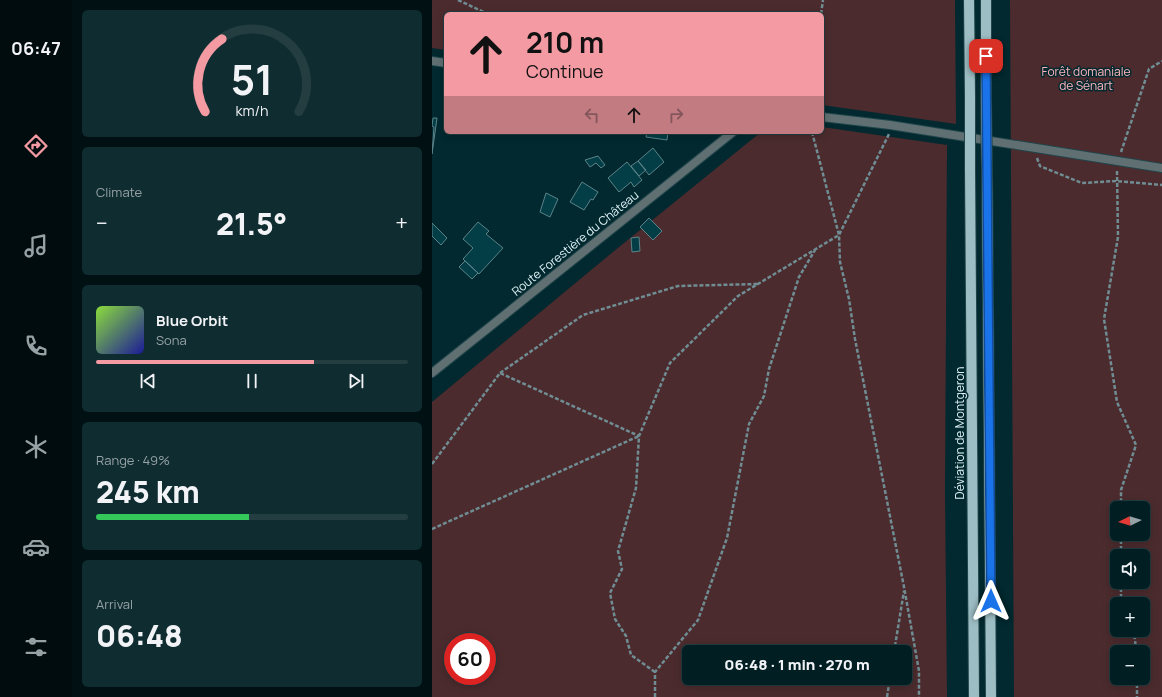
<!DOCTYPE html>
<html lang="en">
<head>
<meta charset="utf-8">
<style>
  body { margin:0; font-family:Manrope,sans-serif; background:#0f2c30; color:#f1f3f6; height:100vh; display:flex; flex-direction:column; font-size:15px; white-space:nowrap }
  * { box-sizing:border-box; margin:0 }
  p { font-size:13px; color:#96a2a6 }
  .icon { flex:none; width:22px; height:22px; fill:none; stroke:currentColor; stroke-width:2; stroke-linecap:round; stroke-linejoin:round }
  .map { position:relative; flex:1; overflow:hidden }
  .side { display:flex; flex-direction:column; gap:10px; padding:10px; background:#011113; width:360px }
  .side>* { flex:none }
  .top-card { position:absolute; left:12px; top:12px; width:380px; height:122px; border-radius:6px; box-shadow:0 2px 10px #0003,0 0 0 1px #233d41; background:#f49aa3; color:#111; overflow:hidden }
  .needle { width:26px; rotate:265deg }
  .tools { position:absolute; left:678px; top:501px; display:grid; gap:8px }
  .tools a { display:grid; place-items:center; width:40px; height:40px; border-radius:6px; background:#011f23; box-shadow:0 2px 10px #0003,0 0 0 1px #233d41; font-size:20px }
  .speed { position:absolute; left:12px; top:633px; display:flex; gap:8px; font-size:20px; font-weight:700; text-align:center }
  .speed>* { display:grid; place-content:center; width:52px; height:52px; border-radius:50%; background:#011f23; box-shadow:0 2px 10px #0003,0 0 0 1px #233d41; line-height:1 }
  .speed .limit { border:6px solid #d22; background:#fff; color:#111 }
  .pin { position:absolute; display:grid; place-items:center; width:34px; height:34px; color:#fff; margin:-17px; border-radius:8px; box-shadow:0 2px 6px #0006 }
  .me { position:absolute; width:44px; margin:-22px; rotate:0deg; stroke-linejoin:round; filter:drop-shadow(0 0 3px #0008) }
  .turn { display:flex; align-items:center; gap:14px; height:84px; padding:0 16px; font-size:18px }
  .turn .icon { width:52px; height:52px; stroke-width:2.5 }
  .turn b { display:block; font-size:28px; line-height:34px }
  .lanes { display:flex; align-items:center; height:38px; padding:0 16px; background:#0003; justify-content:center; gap:20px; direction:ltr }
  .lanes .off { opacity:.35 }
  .big { font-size:30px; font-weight:800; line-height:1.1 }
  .side .widget { flex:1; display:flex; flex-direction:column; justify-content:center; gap:6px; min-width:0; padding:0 14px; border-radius:6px; background:#0f2c30 }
  .side .dial { align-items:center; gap:0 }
  .dial svg { height:104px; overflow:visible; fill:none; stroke:#233d41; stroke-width:7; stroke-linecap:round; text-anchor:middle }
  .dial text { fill:#f1f3f6; stroke:none }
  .song { display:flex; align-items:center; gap:12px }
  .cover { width:48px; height:48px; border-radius:6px; background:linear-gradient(135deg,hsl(90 70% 55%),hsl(240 70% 35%)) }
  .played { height:4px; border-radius:2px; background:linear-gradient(90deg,#f49aa3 70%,#233d41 70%) }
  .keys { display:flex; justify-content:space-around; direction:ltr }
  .heat { display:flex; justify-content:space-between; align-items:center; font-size:22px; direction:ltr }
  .charge { height:6px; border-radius:3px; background:linear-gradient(90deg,#34c759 49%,#233d41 0) }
  .trip { position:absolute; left:250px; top:645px; width:230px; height:40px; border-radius:6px; background:#011f23; box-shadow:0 2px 10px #0003,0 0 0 1px #233d41; font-weight:800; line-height:40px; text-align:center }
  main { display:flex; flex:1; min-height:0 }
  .tab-bar { display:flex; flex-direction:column; width:72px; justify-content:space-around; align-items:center; background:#000c0e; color:#96a2a6 }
  .tab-bar .icon { width:28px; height:28px }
  .tab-bar .selected { color:#f49aa3 }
  .tab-bar b { font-size:18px; color:#f1f3f6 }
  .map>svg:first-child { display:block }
</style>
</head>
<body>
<main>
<nav class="tab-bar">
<b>06:47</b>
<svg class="icon selected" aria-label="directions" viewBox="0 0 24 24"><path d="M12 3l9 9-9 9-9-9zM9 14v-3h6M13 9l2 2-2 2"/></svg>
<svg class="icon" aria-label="music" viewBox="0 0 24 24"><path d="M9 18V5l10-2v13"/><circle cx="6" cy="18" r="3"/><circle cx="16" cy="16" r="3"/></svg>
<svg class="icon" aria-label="phone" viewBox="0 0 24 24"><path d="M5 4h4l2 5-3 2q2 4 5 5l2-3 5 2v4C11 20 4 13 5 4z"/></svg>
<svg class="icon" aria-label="climate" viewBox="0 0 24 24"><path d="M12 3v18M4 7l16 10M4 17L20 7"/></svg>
<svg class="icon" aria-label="car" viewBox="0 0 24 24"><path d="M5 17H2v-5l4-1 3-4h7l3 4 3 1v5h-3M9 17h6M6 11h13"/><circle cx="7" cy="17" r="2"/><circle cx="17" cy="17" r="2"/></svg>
<svg class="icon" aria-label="filters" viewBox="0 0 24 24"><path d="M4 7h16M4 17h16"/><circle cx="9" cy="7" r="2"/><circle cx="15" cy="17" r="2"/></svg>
</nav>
<section class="side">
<div class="widget dial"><svg viewBox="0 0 100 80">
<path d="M14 69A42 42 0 1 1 86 69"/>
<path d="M14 69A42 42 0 0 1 27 13" stroke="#f49aa3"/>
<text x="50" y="56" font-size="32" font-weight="700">51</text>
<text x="50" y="72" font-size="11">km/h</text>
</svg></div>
<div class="widget"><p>Climate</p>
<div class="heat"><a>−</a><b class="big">21.5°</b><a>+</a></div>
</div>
<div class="widget">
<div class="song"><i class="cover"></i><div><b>Blue Orbit</b><p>Sona</p></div></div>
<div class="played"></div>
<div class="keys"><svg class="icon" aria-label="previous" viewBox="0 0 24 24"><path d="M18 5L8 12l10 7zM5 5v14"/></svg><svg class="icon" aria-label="pause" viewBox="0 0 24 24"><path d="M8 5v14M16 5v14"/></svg><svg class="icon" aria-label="next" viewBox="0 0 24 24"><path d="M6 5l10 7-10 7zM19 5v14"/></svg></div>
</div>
<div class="widget"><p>Range · 49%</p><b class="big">245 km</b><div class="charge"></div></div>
<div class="widget"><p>Arrival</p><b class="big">06:48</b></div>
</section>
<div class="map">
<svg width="730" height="697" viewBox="0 0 730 697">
  <rect width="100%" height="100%" fill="#01292f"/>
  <!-- green -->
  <path fill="#4b2b2e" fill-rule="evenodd" d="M0,0H523L524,124L390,105V14H14V50L0,48Z
    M578,0H730V697H582ZM685,508H711V534H685ZM685,556H711V582H685ZM685,604H711V630H685ZM685,652H711V678H685Z
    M390,127L515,145L513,491L515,697H0V402L176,256L329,132H390ZM21,642H55V676H21ZM257,652H473V678H257Z"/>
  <!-- building -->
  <path fill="#033e46" stroke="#5d8389" d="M1,118H5L0,154L2,127L0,126Z
    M215,132H236L235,140L214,137Z
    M221,148L232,162L217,175L206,161Z
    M166,156L173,165L169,168L164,163L158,167L153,160Z
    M206,161L214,170L207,176L199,166Z
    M195,162L210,180L202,187L199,182L187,192L176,178Z
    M150,182L166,192L161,200L159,199L152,210L138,202Z
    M114,193L126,199L118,217L108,212Z
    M217,218L230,231L221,240L208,227Z
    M46,222L57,231L54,234L71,248L47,274L31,259L41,248L31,239Z
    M0,223L15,238L9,245L0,236Z
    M207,237L208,251L200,252L199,238Z
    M33,261L46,273L40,279L27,267Z"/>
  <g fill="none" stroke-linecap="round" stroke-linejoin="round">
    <defs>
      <path id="street" d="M0,61L14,63
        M390,117L458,125L730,168
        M0,373L301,132"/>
      <path id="primary" d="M537,0L538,97
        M554,0V98
        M538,169L542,697
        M555,171L559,697"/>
    </defs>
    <!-- street casing -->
    <use href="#street" stroke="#20454b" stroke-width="10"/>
    <!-- primary casing -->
    <use href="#primary" stroke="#20454b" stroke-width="12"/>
    <!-- path -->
    <path stroke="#6f8d92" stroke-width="2.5" stroke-dasharray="4 2" stroke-linecap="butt" d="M26,0L56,14
      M389,14L391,0
      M380,132L407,235L408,262L417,299L423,339L472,587L487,671V697
      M689,152L717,69L730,61
      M605,158L608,166L650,183L684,181L730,185
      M685,171L686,237L672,319L685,402L704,445L689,490V508
      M68,373L151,315L246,286L326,284
      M0,464L68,373L207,436
      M0,529L207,436
      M689,534V556
      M689,582V604
      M699,630L703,639L704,652
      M462,652L472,591
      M223,672L199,655L194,636L183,619L178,593L190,569L186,551L204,488L207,436L238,363L306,296L407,235L457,134
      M705,678V697
      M223,697V672L266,620L295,538L317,424L332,396L337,369L367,277L383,250
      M455,697L458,678"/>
    <!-- street -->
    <use href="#street" stroke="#607072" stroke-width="8"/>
    <!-- primary -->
    <use href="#primary" stroke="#9cbdc3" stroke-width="10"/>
    <defs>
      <path id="primary-bridge" d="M538,97V169
        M554,98L555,171"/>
    </defs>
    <!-- primary-bridge casing -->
    <use href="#primary-bridge" stroke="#20454b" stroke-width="12" stroke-linecap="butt"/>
    <!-- primary-bridge -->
    <use href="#primary-bridge" stroke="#9cbdc3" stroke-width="10"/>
  </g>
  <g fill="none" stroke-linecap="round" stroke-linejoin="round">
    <defs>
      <path id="route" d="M554,56L559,601"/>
    </defs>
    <!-- route casing -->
    <use href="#route" stroke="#114b97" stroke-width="10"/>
    <!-- route -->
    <use href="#route" stroke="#1a73e8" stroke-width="7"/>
  </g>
  <g text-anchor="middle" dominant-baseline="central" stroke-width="3" stroke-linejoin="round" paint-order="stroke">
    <!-- park labels -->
    <g font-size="12" fill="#ffb5ba" stroke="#01292f">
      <text x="654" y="71">Forêt domaniale<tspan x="654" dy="14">de Sénart</tspan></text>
    </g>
    <!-- street labels -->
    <g font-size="12" fill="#dcf0f4" stroke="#01292f">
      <text transform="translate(143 243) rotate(-39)">Route Forestière du Château</text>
      <text transform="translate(527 433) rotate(-90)">Déviation de Montgeron</text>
    </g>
  </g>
</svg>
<div class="tools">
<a><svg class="needle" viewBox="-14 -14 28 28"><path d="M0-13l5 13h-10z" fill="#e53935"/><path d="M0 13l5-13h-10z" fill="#96a2a6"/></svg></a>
<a><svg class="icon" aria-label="sound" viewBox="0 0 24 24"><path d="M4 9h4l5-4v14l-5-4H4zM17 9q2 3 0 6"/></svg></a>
<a>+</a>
<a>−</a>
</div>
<div class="speed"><div class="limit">60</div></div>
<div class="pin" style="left:554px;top:56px;background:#d93025"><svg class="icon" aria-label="arrive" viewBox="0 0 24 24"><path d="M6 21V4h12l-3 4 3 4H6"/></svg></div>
<svg class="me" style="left:559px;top:601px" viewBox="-20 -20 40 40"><path d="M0-17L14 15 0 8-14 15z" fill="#1a73e8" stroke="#fff" stroke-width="4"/></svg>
<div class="trip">06:48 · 1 min · 270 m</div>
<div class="top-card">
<div class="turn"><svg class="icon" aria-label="ahead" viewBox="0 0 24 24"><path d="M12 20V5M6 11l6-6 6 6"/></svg><div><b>210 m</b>Continue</div></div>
<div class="lanes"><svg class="icon off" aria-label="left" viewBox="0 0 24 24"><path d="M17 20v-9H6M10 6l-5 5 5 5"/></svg><svg class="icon" aria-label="ahead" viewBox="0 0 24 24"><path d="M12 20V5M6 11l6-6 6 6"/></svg><svg class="icon off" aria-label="right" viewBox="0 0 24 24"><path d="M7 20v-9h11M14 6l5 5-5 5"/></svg></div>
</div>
</div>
</main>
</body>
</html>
